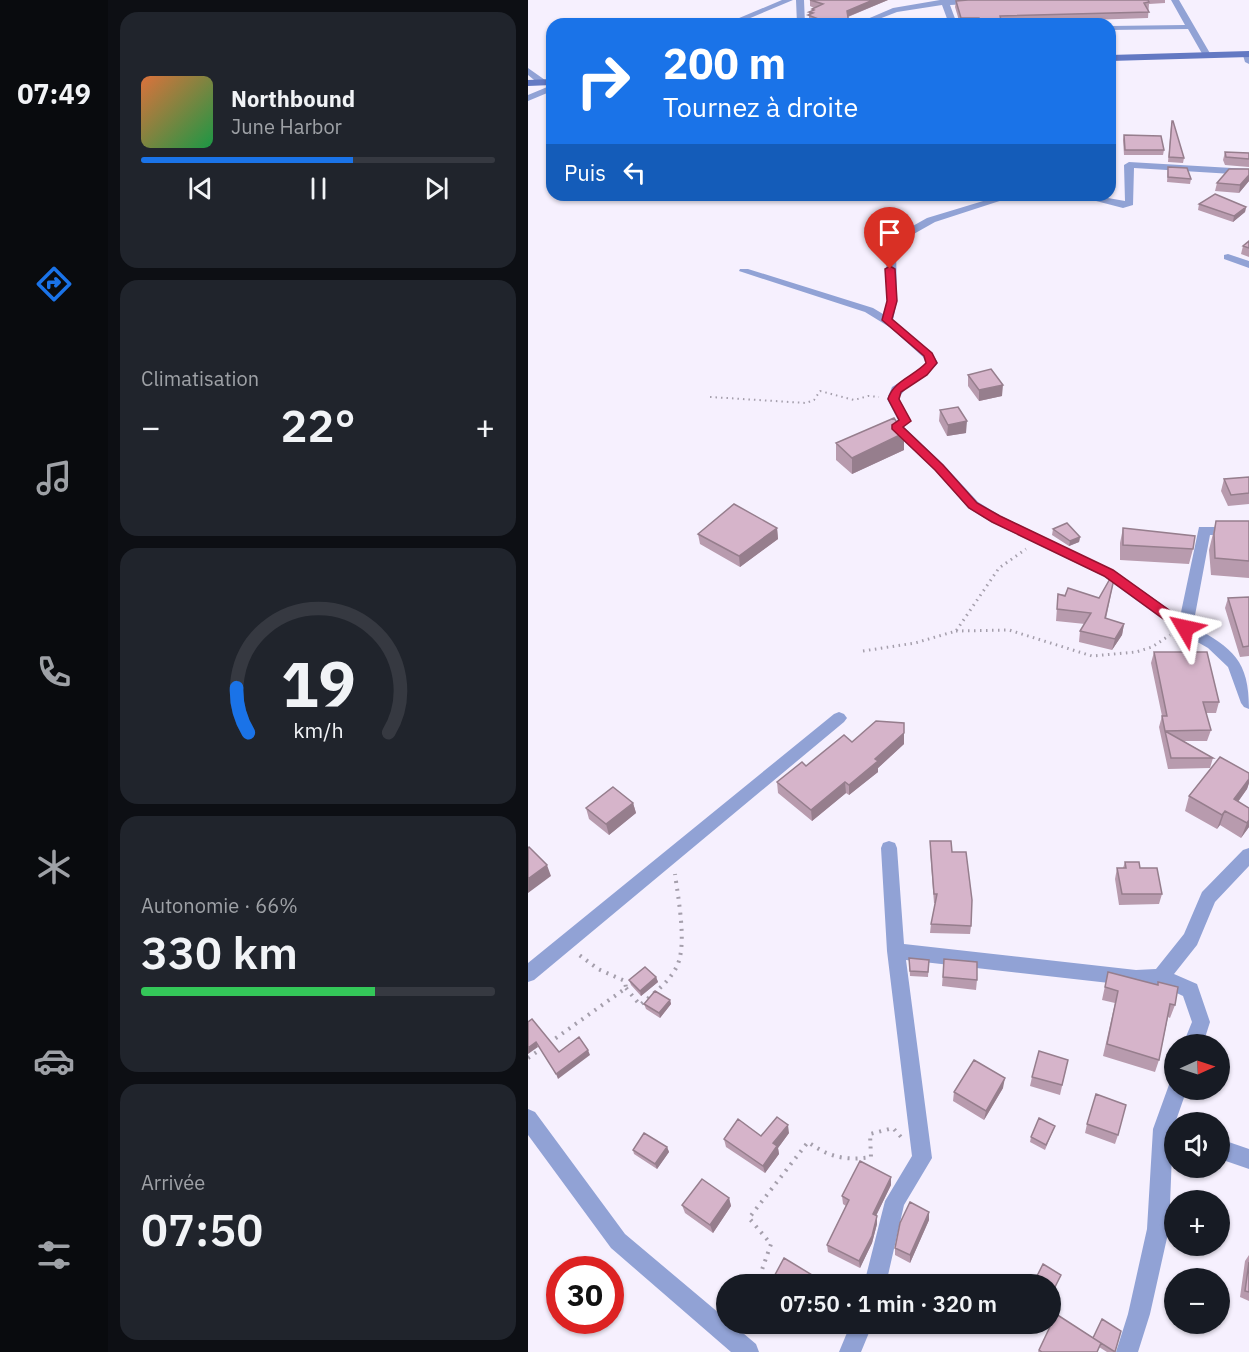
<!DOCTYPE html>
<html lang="fr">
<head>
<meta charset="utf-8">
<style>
  body { margin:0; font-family:"IBM Plex Sans",sans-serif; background:#20242c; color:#f1f3f6; height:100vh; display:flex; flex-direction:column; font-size:22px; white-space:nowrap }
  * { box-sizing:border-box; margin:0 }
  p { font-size:20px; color:#9ea1a6 }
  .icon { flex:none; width:33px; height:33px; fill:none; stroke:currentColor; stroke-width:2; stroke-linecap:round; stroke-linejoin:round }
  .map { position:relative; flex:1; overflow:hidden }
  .details { display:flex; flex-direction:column; gap:12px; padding:12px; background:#0d0f14; width:420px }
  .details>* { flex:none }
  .hud { position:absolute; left:18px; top:18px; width:570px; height:183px; border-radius:18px; box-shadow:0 2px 4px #0004; background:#1a73e8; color:#fff; overflow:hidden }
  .needle { width:39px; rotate:87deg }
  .buttons { position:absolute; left:636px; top:1034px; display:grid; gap:12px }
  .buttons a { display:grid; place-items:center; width:66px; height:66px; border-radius:50%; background:#171b24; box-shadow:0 2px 4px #0004; font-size:30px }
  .speed { position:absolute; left:18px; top:1256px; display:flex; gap:12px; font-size:30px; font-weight:700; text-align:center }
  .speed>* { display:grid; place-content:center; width:78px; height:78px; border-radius:50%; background:#171b24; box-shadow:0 2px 4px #0004; line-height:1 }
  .speed .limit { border:9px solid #d22; background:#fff; color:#111 }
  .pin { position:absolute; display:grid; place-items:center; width:51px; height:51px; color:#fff; margin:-62px -26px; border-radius:50% 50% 50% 0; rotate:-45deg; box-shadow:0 0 6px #0007 }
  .pin .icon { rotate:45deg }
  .me { position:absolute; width:66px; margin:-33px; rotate:306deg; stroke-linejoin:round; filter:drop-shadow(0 0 4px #0008) }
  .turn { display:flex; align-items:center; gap:21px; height:126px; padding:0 18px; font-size:27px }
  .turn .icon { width:78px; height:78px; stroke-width:2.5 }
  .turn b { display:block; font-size:42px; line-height:51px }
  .then { display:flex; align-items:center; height:57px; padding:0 18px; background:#0003; gap:12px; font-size:22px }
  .big { font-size:45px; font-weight:600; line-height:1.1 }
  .details .card { flex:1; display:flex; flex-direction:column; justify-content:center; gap:9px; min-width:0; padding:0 21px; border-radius:18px; background:#20242c }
  .details .dial { align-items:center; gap:0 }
  .dial svg { height:156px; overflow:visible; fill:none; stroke:#363941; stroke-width:7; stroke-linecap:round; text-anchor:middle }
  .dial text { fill:#f1f3f6; stroke:none }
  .song { display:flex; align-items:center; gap:18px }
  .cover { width:72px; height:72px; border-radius:9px; background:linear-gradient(135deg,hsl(20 70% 55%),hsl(140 70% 35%)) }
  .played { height:6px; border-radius:3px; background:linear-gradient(90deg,#1a73e8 60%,#363941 60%) }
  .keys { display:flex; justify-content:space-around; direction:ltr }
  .heat { display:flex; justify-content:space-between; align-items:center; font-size:33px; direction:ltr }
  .charge { height:9px; border-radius:4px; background:linear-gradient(90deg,#34c759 66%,#363941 0) }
  .trip { position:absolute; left:188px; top:1274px; width:345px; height:60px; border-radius:30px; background:#171b24; box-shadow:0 2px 4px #0004; font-weight:600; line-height:60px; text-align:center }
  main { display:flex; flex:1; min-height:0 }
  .tabs { display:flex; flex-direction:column; width:108px; justify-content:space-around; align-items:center; background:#090b0e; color:#9ea1a6 }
  .tabs .icon { width:42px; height:42px }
  .tabs .current { color:#1a73e8 }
  .tabs b { font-size:27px; color:#f1f3f6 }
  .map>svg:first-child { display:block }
</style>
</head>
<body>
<main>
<nav class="tabs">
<b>07:49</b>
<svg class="icon current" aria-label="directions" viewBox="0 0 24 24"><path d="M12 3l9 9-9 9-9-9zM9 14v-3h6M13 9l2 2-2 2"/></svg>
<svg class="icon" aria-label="music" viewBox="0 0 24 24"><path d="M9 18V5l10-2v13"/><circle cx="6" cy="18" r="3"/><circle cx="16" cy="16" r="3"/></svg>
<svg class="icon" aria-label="phone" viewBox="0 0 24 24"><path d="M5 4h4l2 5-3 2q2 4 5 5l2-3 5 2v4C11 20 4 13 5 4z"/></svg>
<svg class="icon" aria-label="climate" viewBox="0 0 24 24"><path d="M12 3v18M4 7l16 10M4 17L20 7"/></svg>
<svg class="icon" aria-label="car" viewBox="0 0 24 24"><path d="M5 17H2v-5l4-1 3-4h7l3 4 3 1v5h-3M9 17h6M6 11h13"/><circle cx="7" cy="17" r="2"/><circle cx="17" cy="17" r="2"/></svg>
<svg class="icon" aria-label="filters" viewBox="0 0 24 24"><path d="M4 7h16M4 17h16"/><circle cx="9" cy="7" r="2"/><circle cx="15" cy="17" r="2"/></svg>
</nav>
<section class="details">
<div class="card">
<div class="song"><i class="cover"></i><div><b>Northbound</b><p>June Harbor</p></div></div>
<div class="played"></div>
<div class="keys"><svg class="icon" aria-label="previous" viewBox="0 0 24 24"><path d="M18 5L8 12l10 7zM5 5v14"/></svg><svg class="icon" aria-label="pause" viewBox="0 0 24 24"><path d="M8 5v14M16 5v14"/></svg><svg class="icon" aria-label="next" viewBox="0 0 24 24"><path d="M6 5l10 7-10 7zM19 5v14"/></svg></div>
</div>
<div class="card"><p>Climatisation</p>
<div class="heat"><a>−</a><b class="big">22°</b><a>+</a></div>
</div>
<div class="card dial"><svg viewBox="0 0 100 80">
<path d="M14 69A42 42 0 1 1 86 69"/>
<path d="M14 69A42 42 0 0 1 8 46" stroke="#1a73e8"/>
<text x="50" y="56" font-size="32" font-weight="700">19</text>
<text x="50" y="72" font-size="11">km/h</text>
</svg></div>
<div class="card"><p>Autonomie · 66%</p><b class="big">330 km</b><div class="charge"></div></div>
<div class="card"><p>Arrivée</p><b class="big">07:50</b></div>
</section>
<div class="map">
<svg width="721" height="1352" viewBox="0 0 721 1352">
  <rect width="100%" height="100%" fill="#f6f0fe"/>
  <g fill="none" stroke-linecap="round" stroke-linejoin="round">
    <!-- path-far3 -->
    <path stroke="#a59fac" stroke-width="1.5" stroke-dasharray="1 2" stroke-linecap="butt" d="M582,133L588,138"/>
    <!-- path-far2 -->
    <path stroke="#a59fac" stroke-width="2" stroke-dasharray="1.5 4" stroke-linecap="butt" d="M182,397L278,403L286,400L292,391L326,400L340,396L351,397"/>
    <!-- path-far1 -->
    <path stroke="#a59fac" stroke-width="3" stroke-dasharray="1.5 4.5" stroke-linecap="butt" d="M428,631L481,630L564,656L608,652L624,647L642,635
      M335,651L387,643L428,631L471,568L498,549"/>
    <!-- path -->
    <path stroke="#a59fac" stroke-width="4" stroke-dasharray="2 6" stroke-linecap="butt" d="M98,988L112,1005C125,994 140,983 148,968C160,947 150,898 147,874
      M21,1043L98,988L97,981L70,969L50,954
      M0,1058L13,1049
      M229,1284L243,1244L221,1218L280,1142C301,1157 317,1161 343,1157L342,1134L365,1128L373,1137"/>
    <!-- street -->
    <path fill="#91a2d5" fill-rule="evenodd" d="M254,0H265L208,24H197Z
      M268,0H276L277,24H269Z
      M412,0H485L481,2L422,5L429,24H421L414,5L369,12L338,24L330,23L365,8Z
      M643,0H651L683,55L682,57H676L660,29L582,30V26L657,25Z
      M714,52L721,54V64L717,62Z
      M0,68L17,80V84H11L0,75Z
      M24,85V91L0,101V95Z
      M601,162L721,169V175L606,168L605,205L595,208L545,195H563L597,201L596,165Z
      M475,195H490L407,222L375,240L368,248L369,301L365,320L404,353L410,363C400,376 376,385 371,399L383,421L376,427L415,464L450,502L473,516L585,570L652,617L671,527H721V535H682L665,626C705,649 721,660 721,709L716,707L713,703L700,667L680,648L652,632L575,576L463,522L440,508L407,470L364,430V424L370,420L359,399L364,387L392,370L398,363L395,357L363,328L337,312L211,271L212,269H220L345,308L355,314L359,301L358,248L367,236L399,218Z
      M700,254L721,261V268L696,259V255Z
      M311,712L316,714L319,718L316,722L6,980L0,982V963L306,714Z
      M361,841L367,843L369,848L376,944L608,970L628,969L656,934L674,892L715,850L721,848V866L687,902L669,945L646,974L669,984L682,1022L675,1044H655L664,1022L655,996L632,985L608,986L378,960L404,1158L376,1205L358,1284H336L357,1201L384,1156L359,951L353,848L355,843Z
      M646,1081V1089H659L645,1129L641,1229L622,1314L610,1352H588L600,1314L619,1229L625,1129L642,1082Z
      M0,1109L7,1112L97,1234L198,1319V1323H203L228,1344L231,1352H203L83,1248L0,1135Z
      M692,1139L721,1149V1169L692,1159Z
      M323,1323H345L333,1352H311Z"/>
    <!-- secondary -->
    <path fill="#6379c3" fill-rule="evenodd" d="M721,51V57L582,61V55Z
      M24,79V85L0,86V80Z"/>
  </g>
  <!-- wall -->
  <path fill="#b89bae" d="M282,0H360L320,17L321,24H287L281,22V12L284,11V9L286,8L282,6Z
    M439,0H637V3L621,4L620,18L474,23V24H432L427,7L428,1Z
    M643,126L656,158L655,163L640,162Z
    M596,135L636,150L635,155H596L595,140Z
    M697,152L721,153V167L697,165L695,160Z
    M640,167L663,179L662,184L639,182Z
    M721,169V181L711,193L687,191L689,183Z
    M671,204L718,207L717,212L705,222L670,210Z
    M721,241V257L713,254L715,246Z
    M440,375L474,396L451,401L440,386Z
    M412,410L438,433L419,436L411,421Z
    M376,433V450L324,474L308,460V443Z
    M721,477V504L700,506L693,491L696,479Z
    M688,521H721V578L683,575L681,550Z
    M249,528L250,539L212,567L172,544L170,534Z
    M595,528L665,549L661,564L592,560V543Z
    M525,529L552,537L551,542L541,546L524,535Z
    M586,579L578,619L596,624L594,635L584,650L551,642L552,631L557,624L528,621L530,594L571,598Z
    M721,597V656L712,657L697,608L700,598Z
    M626,652L691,702L688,713H678L683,730L679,741H656L685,758L682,768L640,769L631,727L634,716L623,663Z
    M324,742L376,744L350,768V772L321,795L318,793L284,821L250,793L249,782Z
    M721,773V783L719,789L710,802L721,808V827L713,838L692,825L689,829L657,811L661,796Z
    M105,803L108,813L81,835L61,819L58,808Z
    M402,841L424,852L443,926L442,934L402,933L403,924L407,903H406L402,850Z
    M597,862L612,868L634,894L631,904L591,905L587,879L589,868H595Z
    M381,958L401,960L400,977L382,976Z
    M416,959L449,980L448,990L414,986Z
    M580,972L647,1005L642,1018L640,1017L631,1060L627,1072L575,1056L587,1003L574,1000Z
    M128,977L130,982L113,996L103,985L101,980Z
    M142,1000L143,1004L132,1018L118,1009L116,1004Z
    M540,1060L532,1095L502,1086L504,1077Z
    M475,1088L456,1120L425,1101L426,1092Z
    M559,1124L590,1135L587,1144L557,1133Z
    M525,1131L517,1150L502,1142L503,1137Z
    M261,1133L250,1148L251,1154L237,1173L198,1147L196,1139Z
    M139,1147L141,1152L129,1169L106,1154L105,1150Z
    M363,1185L348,1216L349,1224L344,1243L332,1268L300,1252L299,1245L318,1206L315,1204L314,1196Z
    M201,1198L203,1206L185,1233L157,1213L154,1205Z
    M401,1212V1220L382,1263L367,1255V1248Z
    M721,1255V1301L712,1297L717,1261Z
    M528,1314L587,1352H579L571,1347L569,1352H510Z
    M265,1323H285L280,1333Z"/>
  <!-- shaded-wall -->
  <path fill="#967e8d" d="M345,0H360L319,17V11Z
    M721,175V181L711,193L712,185Z
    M718,207L717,212L705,222L706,216Z
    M475,385L474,396L451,401V390Z
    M439,421L438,433L419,436L420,425Z
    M376,433V450L324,474V458Z
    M249,528L250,539L212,567L211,556Z
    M552,537L551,542L541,546L542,541Z
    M596,624L594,635L584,650L587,639Z
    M376,723V744L350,768V772L321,795V785Z
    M721,779V783L719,789L701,814L706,799Z
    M317,782L318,793L284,821L283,810Z
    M105,803L108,813L81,835L78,824Z
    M697,811L692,825L689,829L694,815Z
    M721,820V827L713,838L719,823Z
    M19,865L23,876L0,893V879Z
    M128,977L130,982L113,996L112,991Z
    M142,1000L143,1004L132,1018L131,1013Z
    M8,1042L10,1047L0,1054V1048Z
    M60,1050L62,1055L30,1079L28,1074Z
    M477,1078L475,1088L456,1120L458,1111Z
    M260,1125L261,1133L250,1148L251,1154L237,1173L235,1166L245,1143Z
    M139,1147L141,1152L129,1169L127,1164Z
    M363,1177V1185L345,1222V1214Z
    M201,1198L203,1206L185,1233L182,1225Z
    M401,1212V1220L382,1263V1255Z
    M349,1216V1224L344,1243L332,1268L331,1261Z
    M280,1323H285L280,1333L279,1326Z"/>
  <!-- building -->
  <path fill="#d6b4ca" stroke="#967e8d" stroke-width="1.5" d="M282,0H345L319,11L321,24H303L280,15L285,13L281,12L286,10L284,9L295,4Z
    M440,0H620L621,2L616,3L621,12L472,16L474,24H453L451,18H433L428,1Z
    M644,121H645L656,158L641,157Z
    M596,135L633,136L636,150H597Z
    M697,152L721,153V159L698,157Z
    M640,167L659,168L663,179L640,177Z
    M701,169H721V175L712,185L689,183Z
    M687,194L718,207L706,216L671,204Z
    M721,241V248L715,246Z
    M463,369L475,385L451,390L440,375Z
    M430,407L439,421L420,425L412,410Z
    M366,418L376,433L324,458L308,443Z
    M721,477V493L703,495L696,479Z
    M206,504L249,528L211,556L170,534Z
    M688,521H721V561L687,558L686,534Z
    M539,523L552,537L542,541L525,529Z
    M595,528L667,536L665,549L595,545Z
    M583,577L586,579L577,618L596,624L587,639L552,631L563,613L529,609L530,594L537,596L540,588L571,598Z
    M721,597V646L715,647L700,598Z
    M626,652H679L691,702H675L683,730L637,731L634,716H639Z
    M348,721L376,723V733L347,759L350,761L321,785L317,782L283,810L249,782L274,762L278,766L316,735L324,742Z
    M637,731L685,758H643Z
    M692,757L721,773V779L706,799L721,808V820L719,823L697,811L694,815L661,796Z
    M85,787L105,803L78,824L58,808Z
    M402,841H423L424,852H438L444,900L443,926L403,924L409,894H406Z
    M1,847L19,865L0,879V848Z
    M597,862H611L612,868H629L634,894H594L589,868H598Z
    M381,958L401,960L400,972L382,971Z
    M416,959L449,962V980L415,977Z
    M117,967L128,977L112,991L101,980Z
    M580,972L630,985V982L650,987L647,1005L642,1004L631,1060L579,1044L590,991L577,987Z
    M127,991L142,1000L131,1013L116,1004Z
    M4,1019L31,1052L51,1037L60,1050L28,1074L8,1042L0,1048V1022Z
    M511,1051L540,1060L534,1085L504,1077Z
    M446,1060L477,1078L458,1111L426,1092Z
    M568,1094L598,1105L590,1135L559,1124Z
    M249,1117L260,1125L245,1143L249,1146L235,1166L196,1139L210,1119L233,1136Z
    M511,1118L527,1126L518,1145L503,1137Z
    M116,1133L139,1147L127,1164L105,1150Z
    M332,1161L363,1177L345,1214L349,1216L344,1236L331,1261L299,1245L321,1200L314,1196Z
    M174,1179L201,1198L182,1225L154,1205Z
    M382,1202L401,1212L382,1255L367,1248L372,1223Z
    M256,1258L299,1284H242Z
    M721,1262V1292L717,1291Z
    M515,1264L533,1275L522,1297V1284H505Z
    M528,1314L573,1343L569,1352H514L511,1350Z
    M574,1319L593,1331L587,1352L565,1338Z"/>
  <!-- route -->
  <path fill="#e11d48" stroke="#92132f" stroke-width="1.5" d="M362,266L367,269L369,301L364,319L404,353L409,363L399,375L373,392L371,399L383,421L375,427L415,465L449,503L472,516L585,570L662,625L664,628L662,631H652L576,576L464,522L441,508L407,470L364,429V425L371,420L360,399C365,381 386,376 398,363L396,356L354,320L359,301L357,269Z"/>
</svg>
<div class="buttons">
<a><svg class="needle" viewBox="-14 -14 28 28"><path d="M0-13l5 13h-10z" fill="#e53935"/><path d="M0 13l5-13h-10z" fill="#9ea1a6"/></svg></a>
<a><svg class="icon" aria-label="sound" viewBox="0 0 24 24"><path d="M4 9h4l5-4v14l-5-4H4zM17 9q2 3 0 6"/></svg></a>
<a>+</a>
<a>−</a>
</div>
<div class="speed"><div class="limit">30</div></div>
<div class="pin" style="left:362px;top:269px;background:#d93025"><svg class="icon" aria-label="arrive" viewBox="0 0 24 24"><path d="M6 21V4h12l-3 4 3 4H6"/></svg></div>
<svg class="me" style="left:657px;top:628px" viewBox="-20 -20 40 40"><path d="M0-17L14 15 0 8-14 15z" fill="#e11d48" stroke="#fff" stroke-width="4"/></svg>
<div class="trip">07:50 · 1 min · 320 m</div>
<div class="hud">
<div class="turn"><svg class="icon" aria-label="right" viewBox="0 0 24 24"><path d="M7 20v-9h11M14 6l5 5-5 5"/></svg><div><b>200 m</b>Tournez à droite</div></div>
<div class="then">Puis<svg class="icon" aria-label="left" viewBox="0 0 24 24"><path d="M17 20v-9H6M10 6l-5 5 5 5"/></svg></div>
</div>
</div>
</main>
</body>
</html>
